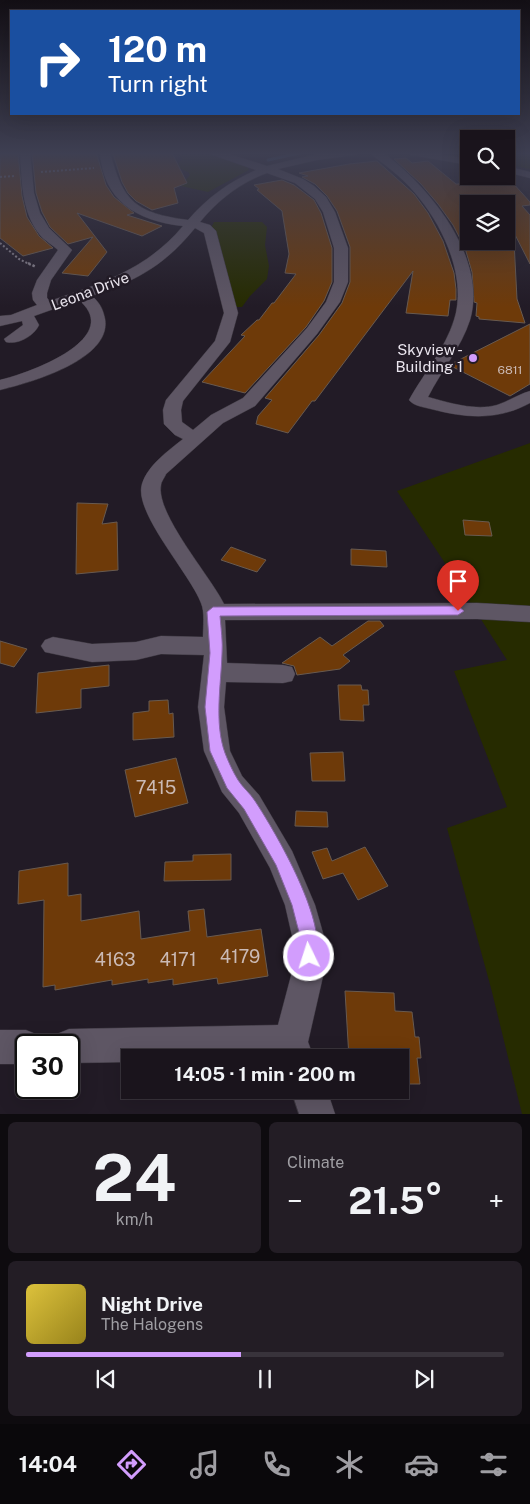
<!DOCTYPE html>
<html lang="en">
<head>
<meta charset="utf-8">
<style>
  body { margin:0; font-family:"Public Sans",sans-serif; background:#231d25; color:#f1f3f6; height:100vh; display:flex; flex-direction:column; font-size:19px; white-space:nowrap }
  * { box-sizing:border-box; margin:0 }
  p { font-size:16px; color:#9f9ea3 }
  .icon { flex:none; width:28px; height:28px; fill:none; stroke:currentColor; stroke-width:2; stroke-linecap:round; stroke-linejoin:round }
  .map { position:relative; height:1114px; overflow:hidden }
  .sheet { display:flex; flex-direction:column; gap:8px; padding:8px; background:#0e0b0f; flex:1 }
  .sheet>* { flex:none }
  .top-card { position:absolute; left:10px; top:10px; width:510px; height:105px; border-radius:0px; box-shadow:0 5px 20px #0002,0 0 0 1px #38333b; background:#1a4fa0; color:#fff; overflow:hidden }
  .buttons { position:absolute; left:460px; top:130px; display:grid; gap:10px }
  .buttons a { display:grid; place-items:center; width:55px; height:55px; border-radius:0px; background:#1a141c; box-shadow:0 5px 20px #0002,0 0 0 1px #38333b; font-size:25px }
  .speed { position:absolute; left:15px; top:1034px; display:flex; gap:10px; font-size:25px; font-weight:700; text-align:center }
  .speed>* { display:grid; place-content:center; width:65px; height:65px; border-radius:50%; background:#1a141c; box-shadow:0 5px 20px #0002,0 0 0 1px #38333b; line-height:1 }
  .speed .limit { border:2px solid #111; border-radius:8px; background:#fff; color:#111 }
  .pin { position:absolute; display:grid; place-items:center; width:42px; height:42px; color:#fff; margin:-51px -21px; border-radius:50% 50% 50% 0; rotate:-45deg; box-shadow:0 0 5px #0007 }
  .pin .icon { rotate:45deg }
  .me { position:absolute; width:55px; margin:-28px; rotate:356deg; stroke-linejoin:round; filter:drop-shadow(0 0 4px #0008) }
  .turn { display:flex; align-items:center; gap:18px; height:105px; padding:0 15px; font-size:22px }
  .turn .icon { width:65px; height:65px; stroke-width:2.5 }
  .turn b { display:block; font-size:35px; line-height:42px }
  .big { font-size:38px; font-weight:700; line-height:1.1 }
  .sheet .tile { flex:1; display:flex; flex-direction:column; justify-content:center; gap:8px; min-width:0; padding:0 18px; border-radius:8px; background:#231d25 }
  .sheet .dial { align-items:center; gap:0 }
  .dial b { font-size:65px; line-height:1 }
  .song { display:flex; align-items:center; gap:15px }
  .cover { width:60px; height:60px; border-radius:8px; background:linear-gradient(135deg,hsl(50 70% 55%),hsl(50 70% 35%)) }
  .played { height:5px; border-radius:2px; background:linear-gradient(90deg,#d29dfd 45%,#38333b 45%) }
  .keys { display:flex; justify-content:space-around; direction:ltr }
  .heat { display:flex; justify-content:space-between; align-items:center; font-size:28px; direction:ltr }
  .sheet .tiles { flex:1; display:grid; gap:8px; grid-template-columns:1fr 1fr }
  .tile:last-child { grid-column:span 2 }
  .trip { position:absolute; left:121px; top:1049px; width:288px; height:50px; border-radius:0px; background:#1a141c; box-shadow:0 5px 20px #0002,0 0 0 1px #38333b; font-weight:700; line-height:50px; text-align:center }
  .menu { display:flex; height:80px; justify-content:space-around; align-items:center; background:#0a080b; color:#9f9ea3 }
  .menu .icon { width:35px; height:35px }
  .menu .selected { color:#d29dfd }
  .menu b { font-size:22px; color:#f1f3f6 }
  .map>svg:first-child { display:block }
</style>
</head>
<body>
<div class="map">
<svg width="530" height="1114" viewBox="0 0 530 1114">
  <rect width="100%" height="100%" fill="#221b26"/>
  <!-- green -->
  <path fill="#262b00" d="M173,152H202L247,166L249,170L208,192L181,186L190,175L188,172L176,167L182,159L180,155Z
    M506,152H530V169L506,164Z
    M214,222H262L267,227L265,245L269,266L267,279L250,296L242,307H235L211,228Z
    M530,443V1114H522L491,988L447,828L507,807L454,671L507,660L443,560L397,491Z"/>
  <g fill="none" stroke-linecap="round" stroke-linejoin="round">
    <!-- stream -->
    <path stroke="#356594" stroke-width="3" d="M268,160L304,152"/>
  </g>
  <!-- building -->
  <path fill="#6e3a09" stroke="#685a50" d="M0,152H18L22,196L27,217L39,236L53,248L23,256L0,238Z
    M32,152H96L106,185L114,197L134,213L127,215L162,226L142,236L77,213L107,252L88,276L62,273L93,237L68,244L50,227L42,212L36,193Z
    M158,152L159,154L172,153L187,183L174,188L178,203L152,210L136,201L128,193L122,182L113,154Z
    M406,158L412,163L428,161L456,184L512,182L530,202V205L522,206L530,215V264L506,217V204H469V241H514L517,299L525,323L479,319V317L476,316L477,303L474,302L472,272L465,248L453,225L438,204L421,184L394,159Z
    M377,161L414,194L428,213L443,241L454,273L456,289V300H450L448,316L406,313L413,271L315,401H312L288,433L256,424L258,416L272,400L265,398L319,335L342,303L350,282V247L337,211L327,196L315,184L302,177L308,176L299,173L349,164Z
    M282,180L294,185L314,200L321,213L332,248V282L324,301L306,327L245,393L202,382L245,336L241,335L257,320H259L272,303H274L296,274L285,273L289,254L282,211L257,190L259,189L254,185Z
    M530,324V384L510,396L449,365Z
    M77,503L108,504L102,524L117,522L118,570L76,574Z
    M463,520L489,522L492,536L465,535Z
    M231,547L266,560L257,572L221,560Z
    M351,549L386,551L387,567L351,565Z
    M368,621H380L384,626L343,655L350,661L340,669L297,675L294,666L282,663L320,637L332,646Z
    M0,641L27,649L14,667L0,663Z
    M109,665V686L81,689V708L36,713L38,673Z
    M338,685H361L362,690H368L369,705H363L364,721L340,720Z
    M168,700L169,714L173,713L174,737L133,740V713L149,711V701Z
    M343,752L345,781H312L310,753Z
    M176,758L188,803L135,817L125,770Z
    M296,811L327,812L328,827L295,826Z
    M365,847L388,886L358,900L343,873L323,879L312,852L327,848L332,861Z
    M231,854V880L164,881L165,862L193,861V855Z
    M68,863V896L81,894V921L139,911L141,939L190,931L188,911L204,909L207,937L261,929L268,976L218,984L217,978L173,985V979L148,983V979L112,985V980L55,990V985L43,987L44,900L18,904L19,871Z
    M345,991L394,993L395,1011L412,1012L415,1037H419L421,1058H417L420,1084H400V1058H349Z"/>
  <g fill="none" stroke-linecap="round" stroke-linejoin="round">
    <defs>
      <path id="minor" d="M20,152H30L34,193L40,213L49,228L72,250L51,280L47,293V298L50,301C102,283 146,270 183,226C137,221 103,201 100,152H110C123,202 136,213 188,220C208,197 229,182 256,170L210,154L209,152H223L267,166L317,154L359,152L358,154L354,155L317,160L278,169L303,179L314,186L326,197L335,212L348,248V282L340,302L317,334L255,406L223,423L166,474C165,477 161,482 161,485C155,513 211,577 224,604L477,603L530,606V622L477,619L225,620L227,663L283,665L292,667L295,674L292,681L283,683L226,682L224,707L230,751L242,776L259,795L292,851L315,905L325,940L324,972L308,1042L314,1058H130V1062L69,1063V1045H52L57,1034L69,1029L278,1025L292,972L293,940L285,905L270,868L239,813L222,792L204,751L198,707L204,655L161,654L136,660L92,662L45,652L41,646L45,640L53,637L92,644L136,642L161,636L203,637C203,627 205,612 201,603C191,575 133,512 142,484C148,465 168,451 183,439L175,435L164,424L163,410L166,400L215,341L224,313L204,233L195,228C164,266 137,280 92,296C100,303 103,309 105,319C112,360 29,383 0,390V380C27,374 125,339 79,300L34,316L39,325C34,336 18,345 6,342L4,339L23,325L22,321L0,326V316L11,315L37,305L33,300L32,293L37,280L58,250C53,245 45,241 40,235C21,211 22,181 20,152ZM267,173L295,183L315,199L323,212L334,248V282L326,302L307,328L243,398L211,415L193,430L182,422L181,410L183,401L230,342L238,313L216,231L210,225L200,222C218,200 240,183 267,173Z
        M372,152H381L385,154C430,188 488,258 470,320C461,348 441,371 428,397C450,403 475,411 497,405C509,401 519,394 530,391V403C497,421 466,418 431,409C423,407 414,406 409,400C424,373 445,349 454,320C467,280 445,230 420,199C407,182 390,168 372,155Z
        M406,152H427L469,159V165L411,155Z
        M506,166L530,172V178L506,172Z
        M0,1030H26L38,1035L42,1045H26V1064H0Z
        M291,1090H327L335,1114H299Z"/>
    </defs>
    <!-- minor casing -->
    <use href="#minor" stroke="#3c3740" stroke-width="1"/>
    <!-- path-far1 -->
    <path stroke="#89838d" stroke-width="2" stroke-dasharray="2 2" stroke-linecap="butt" d="M41,172L94,168
      M0,177L14,176
      M0,243L19,259L31,265"/>
    <!-- path -->
    <path stroke="#89838d" stroke-width="2.5" stroke-dasharray="2.5 2.5" stroke-linecap="butt" d="M28,263L36,267"/>
    <!-- minor -->
    <use href="#minor" fill="#5e5664" fill-rule="evenodd"/>
  </g>
  <!-- sky -->
  <linearGradient id="sky" x2="0" y2="1"><stop stop-color="#130f15"/><stop offset="0.5" stop-color="#3e3f52"/><stop offset="1" stop-color="#3e3f52" stop-opacity="0"/></linearGradient>
  <rect width="530" height="307" fill="url(#sky)"/>
  <!-- route -->
  <path fill="#d29dfd" stroke="#8866a4" d="M458,606L464,611L458,615L220,616C221,629 223,642 222,654C221,685 214,723 225,753C228,761 233,772 238,780C243,788 250,793 255,801C276,833 330,925 315,962L309,964L303,962L300,956L301,940L292,905L276,865L244,809L227,788L210,751L205,707L210,653L207,612L213,607Z"/>
  <!-- markers -->
  <circle fill="#d29dfd" stroke="#221b26" stroke-width="2" cx="473" cy="358" r="5"/>
  <g text-anchor="middle" dominant-baseline="central" stroke-width="5" stroke-linejoin="round" paint-order="stroke">
    <!-- far-number labels -->
    <g font-size="12" fill="#cbbab5">
      <text x="510" y="370">6811</text>
    </g>
    <!-- far-street labels -->
    <g font-size="15" fill="#eae5ee" stroke="#221b26">
      <text transform="translate(90 291) rotate(-21)">Leona Drive</text>
    </g>
    <!-- far-poi labels -->
    <g font-size="15" fill="#eae5ee" stroke="#221b26" text-anchor="end">
      <text x="463" y="349">Skyview -<tspan x="463" dy="17">Building 1</tspan></text>
    </g>
    <!-- near-number labels -->
    <g font-size="18" fill="#cbbab5">
      <text x="156" y="787">7415</text>
      <text x="240" y="956">4179</text>
      <text x="115" y="959">4163</text>
      <text x="178" y="959">4171</text>
    </g>
  </g>
</svg>
<div class="buttons">
<a><svg class="icon" aria-label="search" viewBox="0 0 24 24"><circle cx="10" cy="10" r="6"/><path d="M15 15l6 6"/></svg></a>
<a><svg class="icon" aria-label="layers" viewBox="0 0 24 24"><path d="M12 4l9 5-9 5-9-5zM3 14l9 5 9-5"/></svg></a>
</div>
<div class="speed"><div class="limit">30</div></div>
<div class="pin" style="left:458px;top:611px;background:#d93025"><svg class="icon" aria-label="arrive" viewBox="0 0 24 24"><path d="M6 21V4h12l-3 4 3 4H6"/></svg></div>
<svg class="me" style="left:309px;top:956px" viewBox="-20 -20 40 40"><circle r="17" fill="#d29dfd" stroke="#fff" stroke-width="3"/><path d="M0-11L8 9 0 5-8 9z" fill="#fff"/></svg>
<div class="trip">14:05 · 1 min · 200 m</div>
<div class="top-card">
<div class="turn"><svg class="icon" aria-label="right" viewBox="0 0 24 24"><path d="M7 20v-9h11M14 6l5 5-5 5"/></svg><div><b>120 m</b>Turn right</div></div>
</div>
</div>
<section class="sheet">
<div class="tiles">
<div class="tile dial"><b>24</b><p>km/h</p></div>
<div class="tile"><p>Climate</p>
<div class="heat"><a>−</a><b class="big">21.5°</b><a>+</a></div>
</div>
<div class="tile">
<div class="song"><i class="cover"></i><div><b>Night Drive</b><p>The Halogens</p></div></div>
<div class="played"></div>
<div class="keys"><svg class="icon" aria-label="previous" viewBox="0 0 24 24"><path d="M18 5L8 12l10 7zM5 5v14"/></svg><svg class="icon" aria-label="pause" viewBox="0 0 24 24"><path d="M8 5v14M16 5v14"/></svg><svg class="icon" aria-label="next" viewBox="0 0 24 24"><path d="M6 5l10 7-10 7zM19 5v14"/></svg></div>
</div>
</div>
</section>
<nav class="menu">
<b>14:04</b>
<svg class="icon selected" aria-label="directions" viewBox="0 0 24 24"><path d="M12 3l9 9-9 9-9-9zM9 14v-3h6M13 9l2 2-2 2"/></svg>
<svg class="icon" aria-label="music" viewBox="0 0 24 24"><path d="M9 18V5l10-2v13"/><circle cx="6" cy="18" r="3"/><circle cx="16" cy="16" r="3"/></svg>
<svg class="icon" aria-label="phone" viewBox="0 0 24 24"><path d="M5 4h4l2 5-3 2q2 4 5 5l2-3 5 2v4C11 20 4 13 5 4z"/></svg>
<svg class="icon" aria-label="climate" viewBox="0 0 24 24"><path d="M12 3v18M4 7l16 10M4 17L20 7"/></svg>
<svg class="icon" aria-label="car" viewBox="0 0 24 24"><path d="M5 17H2v-5l4-1 3-4h7l3 4 3 1v5h-3M9 17h6M6 11h13"/><circle cx="7" cy="17" r="2"/><circle cx="17" cy="17" r="2"/></svg>
<svg class="icon" aria-label="filters" viewBox="0 0 24 24"><path d="M4 7h16M4 17h16"/><circle cx="9" cy="7" r="2"/><circle cx="15" cy="17" r="2"/></svg>
</nav>
</body>
</html>
